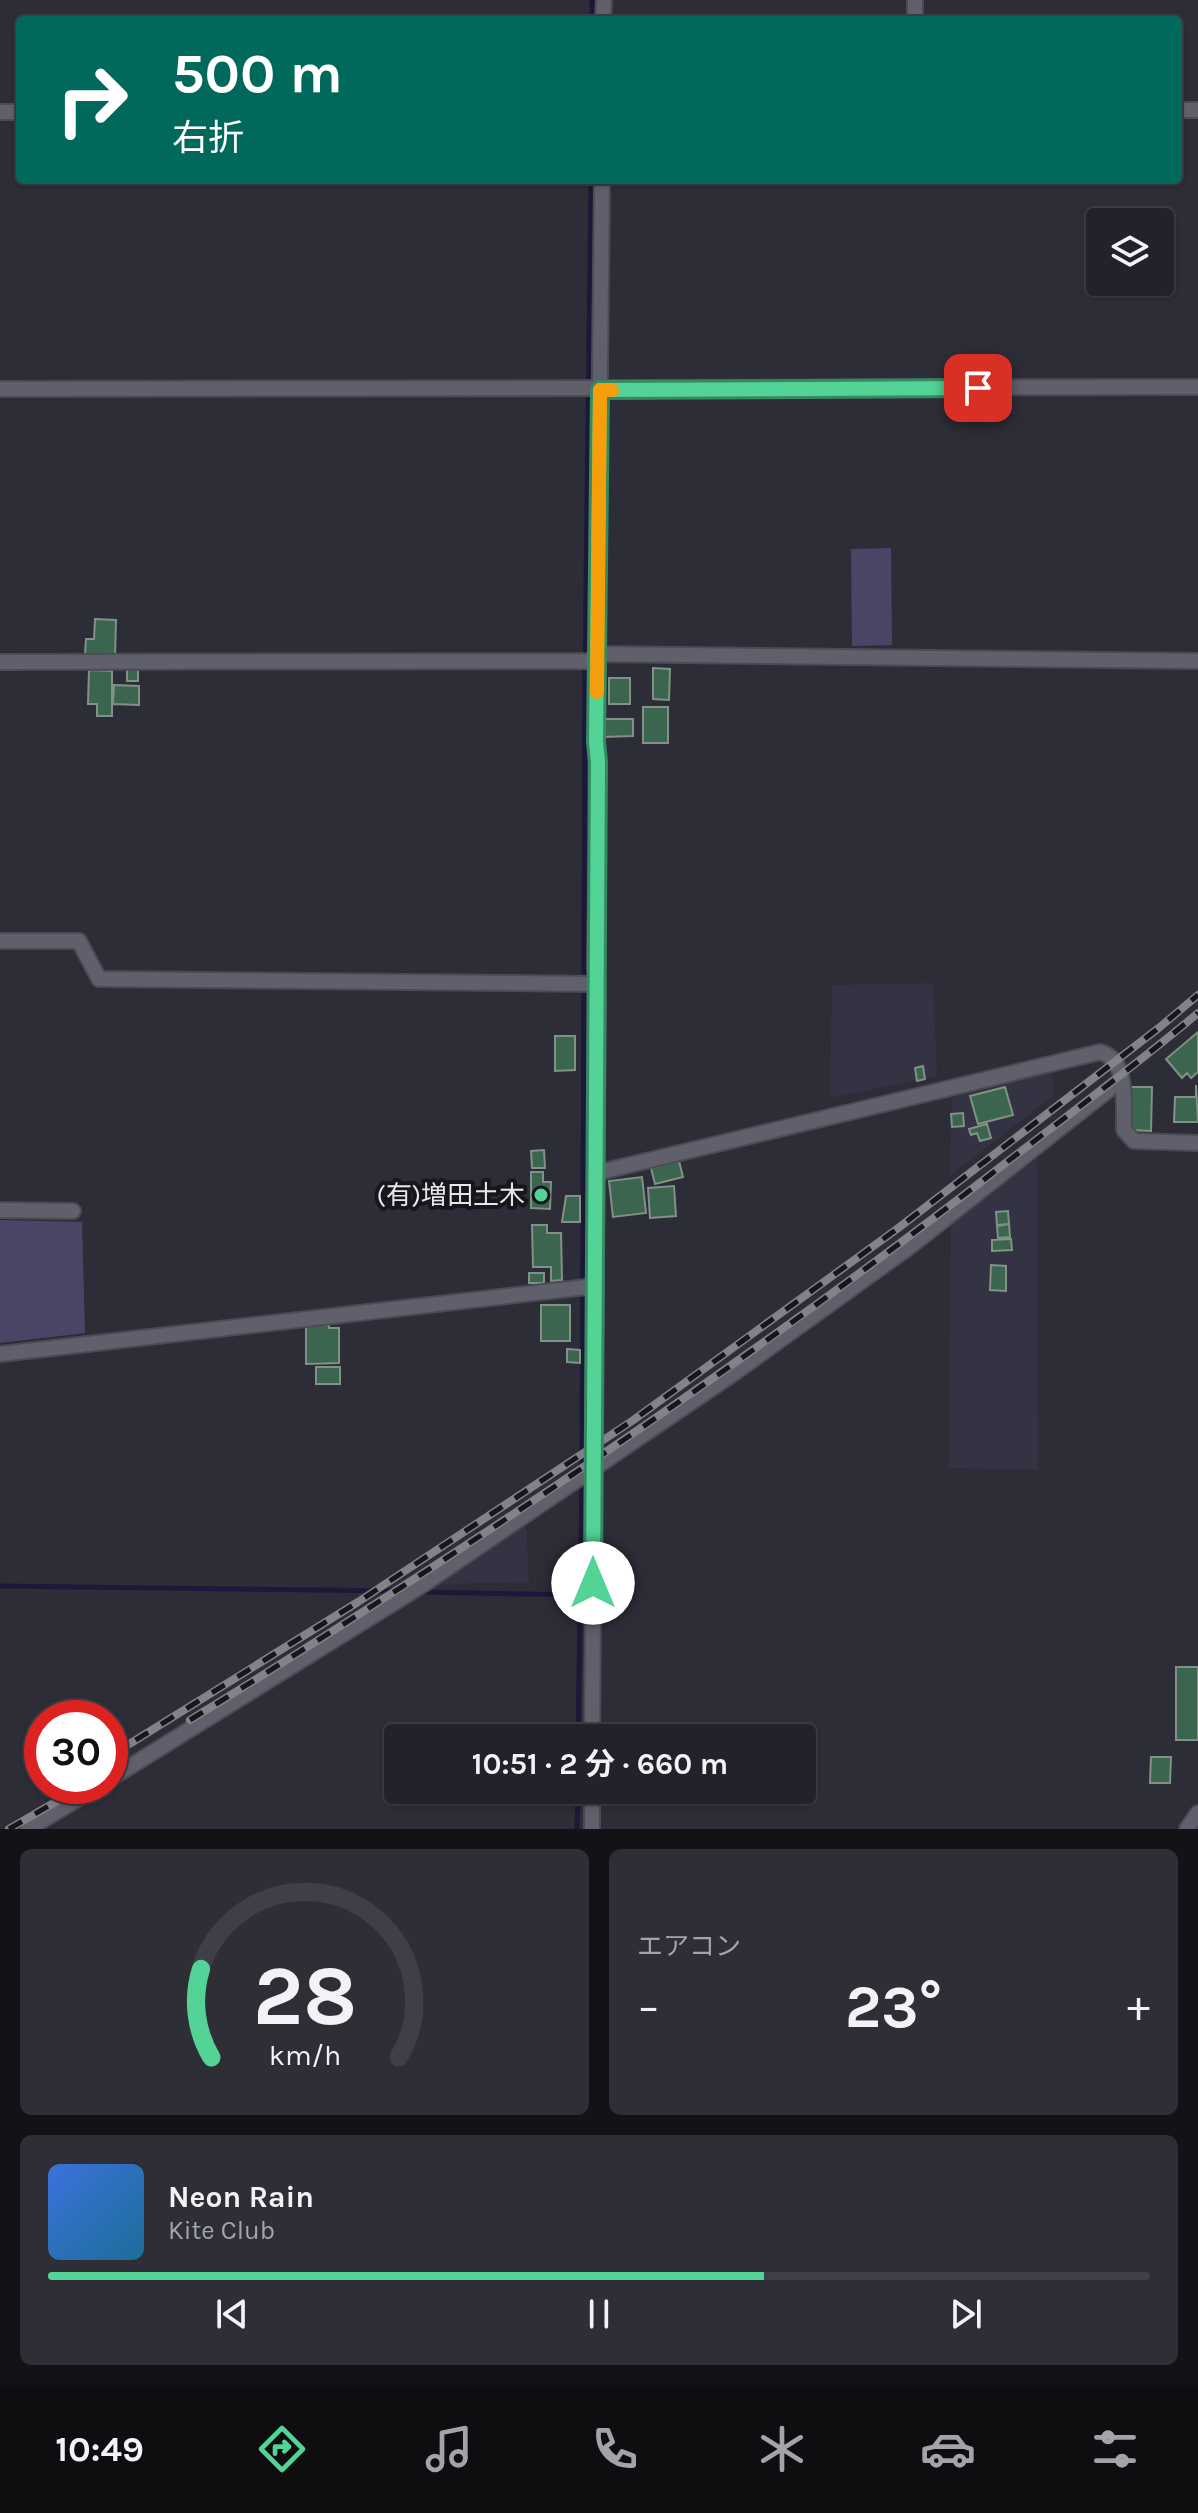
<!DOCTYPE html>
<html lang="ja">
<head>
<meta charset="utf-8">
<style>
  body { margin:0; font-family:Karla,"Noto Sans JP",sans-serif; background:#2e2f36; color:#f1f3f6; height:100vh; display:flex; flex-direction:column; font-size:30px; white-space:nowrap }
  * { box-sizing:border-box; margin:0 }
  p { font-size:26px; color:#a2a4a8 }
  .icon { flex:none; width:44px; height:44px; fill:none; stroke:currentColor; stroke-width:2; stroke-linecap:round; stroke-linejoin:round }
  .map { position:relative; height:1829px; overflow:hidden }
  .sheet { display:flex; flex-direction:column; gap:20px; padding:20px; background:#131317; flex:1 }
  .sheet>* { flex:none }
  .top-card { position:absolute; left:16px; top:16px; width:1166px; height:168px; border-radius:8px; box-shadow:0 2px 6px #0004,0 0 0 2px #3f3f47; background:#00695c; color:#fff; overflow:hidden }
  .controls { position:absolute; left:1086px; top:208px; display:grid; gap:16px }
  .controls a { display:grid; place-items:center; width:88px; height:88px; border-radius:8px; background:#22222a; box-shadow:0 2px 6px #0004,0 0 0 2px #3f3f47; font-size:40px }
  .speed { position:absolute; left:24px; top:1700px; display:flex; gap:16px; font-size:40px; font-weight:700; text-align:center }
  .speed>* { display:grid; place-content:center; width:104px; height:104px; border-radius:50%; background:#22222a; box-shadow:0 2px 6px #0004,0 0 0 2px #3f3f47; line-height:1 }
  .speed .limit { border:12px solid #d22; background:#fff; color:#111 }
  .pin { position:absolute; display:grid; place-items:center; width:68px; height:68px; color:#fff; margin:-34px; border-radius:16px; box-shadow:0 4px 12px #0006 }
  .me { position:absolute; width:88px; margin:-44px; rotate:0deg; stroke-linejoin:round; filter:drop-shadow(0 0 6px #0008) }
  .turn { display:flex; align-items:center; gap:28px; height:168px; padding:0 24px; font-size:36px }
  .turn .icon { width:104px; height:104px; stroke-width:2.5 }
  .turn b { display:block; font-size:56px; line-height:68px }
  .big { font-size:60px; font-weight:700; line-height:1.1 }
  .sheet .widget { flex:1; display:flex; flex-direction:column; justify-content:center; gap:12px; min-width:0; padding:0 28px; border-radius:12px; background:#2e2f36 }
  .sheet .dial { align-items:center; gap:0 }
  .dial svg { height:208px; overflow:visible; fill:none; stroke:#3f3f47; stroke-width:7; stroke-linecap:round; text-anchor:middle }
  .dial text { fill:#f1f3f6; stroke:none }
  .song { display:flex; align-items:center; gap:24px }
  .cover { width:96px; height:96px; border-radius:12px; background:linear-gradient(135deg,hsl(220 70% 55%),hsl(200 70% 35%)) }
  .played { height:8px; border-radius:4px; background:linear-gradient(90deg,#53d396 65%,#3f3f47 65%) }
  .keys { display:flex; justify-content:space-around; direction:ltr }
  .heat { display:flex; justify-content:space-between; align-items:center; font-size:44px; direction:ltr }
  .sheet .tiles { flex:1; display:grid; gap:20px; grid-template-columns:1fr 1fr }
  .widget:last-child { grid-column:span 2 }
  .trip { position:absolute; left:384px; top:1724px; width:432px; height:80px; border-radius:8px; background:#22222a; box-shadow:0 2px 6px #0004,0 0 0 2px #3f3f47; font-weight:700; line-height:80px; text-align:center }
  .menu { display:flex; height:128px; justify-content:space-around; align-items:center; background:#0e0e11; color:#a2a4a8 }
  .menu .icon { width:56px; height:56px }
  .menu .active { color:#53d396 }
  .menu b { font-size:36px; color:#f1f3f6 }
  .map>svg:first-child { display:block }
</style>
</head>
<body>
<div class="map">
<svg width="1198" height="1829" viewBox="0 0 1198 1829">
  <rect width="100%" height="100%" fill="#2d2d38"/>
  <!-- built -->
  <path fill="#343344" d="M933,983L937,1076L830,1098L832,985Z
    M1052,1069L1054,1095L950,1176L952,1098Z
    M1037,1159L1038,1470L949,1468L951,1224Z
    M526,1524L529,1582L435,1584Z"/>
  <!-- green -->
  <path fill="#484664" d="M891,548L892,645L852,646L851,549Z
    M0,1220L82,1222L85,1333L0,1343Z"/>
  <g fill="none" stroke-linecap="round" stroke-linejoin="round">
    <!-- stream -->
    <path stroke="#1c1838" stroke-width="5" d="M592,20V0
      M582,1471L585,669L591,180
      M0,1586L403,1591
      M421,1592L581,1595
      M578,1738L582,1481
      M577,1829L578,1790"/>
  </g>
  <!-- building -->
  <path fill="#3c654f" stroke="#829087" stroke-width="2" d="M95,619L116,620L115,656L85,654L86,639H94Z
    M127,668H138V681H127Z
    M653,668L670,669L669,700L653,699Z
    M89,670L112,671V716H97V704H88Z
    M609,678H630V704H609Z
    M114,685L139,686V705L113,704Z
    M643,707H668V743H643Z
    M603,719H633V736L603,737Z
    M1198,1032V1072L1191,1078L1187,1073L1182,1078L1166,1059Z
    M555,1036H575V1070L555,1071Z
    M923,1066L925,1079L917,1081L915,1068Z
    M1196,1085L1198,1122H1174L1175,1097H1196Z
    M1005,1087L1013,1115L978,1124L970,1096Z
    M1131,1087H1152L1151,1131L1131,1130Z
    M963,1113L964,1126L952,1127L951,1114Z
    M987,1124L991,1138L980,1141L977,1133L971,1135L969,1129Z
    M544,1150L545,1168H532L531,1151Z
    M679,1161L683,1177L655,1184L651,1168Z
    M531,1172H543V1182H551L550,1209L531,1208Z
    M642,1177L646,1213L613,1217L609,1181Z
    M674,1186L676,1216L650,1218L648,1188Z
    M566,1196H580V1222H562Z
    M1008,1211L1009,1224L997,1225L996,1212Z
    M1009,1224L1010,1237L998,1238L997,1226Z
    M532,1225H547V1233H561L562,1280L551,1281V1267H533Z
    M1011,1239L1012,1250L992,1251V1240Z
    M991,1265L1006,1266V1291L990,1290Z
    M529,1273H544V1283H529Z
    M541,1305H570V1341H541Z
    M306,1325H329V1328H339V1363L306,1364Z
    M567,1349L580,1350V1363L567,1362Z
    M316,1367H340V1384H316Z
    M1176,1667H1198V1740H1176Z
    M1151,1757H1171L1170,1783H1150Z"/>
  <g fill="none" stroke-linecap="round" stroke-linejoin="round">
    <defs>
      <path id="minor" d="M603,20L604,0
        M915,20V0
        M1178,110H1198
        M0,112H20
        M0,389L1198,387
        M598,654L1198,661
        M0,662L597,661
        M0,941H79L99,979L598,984
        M596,1173L1100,1052C1130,1060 1123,1105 1124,1130L1134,1141L1198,1143
        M0,1210L73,1211
        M0,1354L595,1286
        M592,1738L598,984L595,968L598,762L596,742L602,180
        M110,1779L424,1584L737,1371L912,1245L1121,1080
        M28,1829L99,1786
        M592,1829V1790
        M1187,1829L1198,1813"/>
    </defs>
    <!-- minor casing -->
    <use href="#minor" stroke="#4c4b54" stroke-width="18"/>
    <!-- minor -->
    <use href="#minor" stroke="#60606c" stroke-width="14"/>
    <defs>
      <path id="rail" d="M190,1720C470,1548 743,1366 1003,1165C1068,1115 1135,1066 1198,1013
        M110,1756L358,1602L632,1421L897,1229L1160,1027L1198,995
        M9,1829L83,1786"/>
    </defs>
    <!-- rail casing -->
    <use href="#rail" stroke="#82828b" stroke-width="8"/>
    <!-- rail -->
    <use href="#rail" stroke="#16161b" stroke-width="5" stroke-dasharray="15" stroke-linecap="butt"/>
  </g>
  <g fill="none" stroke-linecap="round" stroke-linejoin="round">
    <defs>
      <path id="route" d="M593,1583L598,762L596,742L600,390L978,388"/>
    </defs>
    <!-- route casing -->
    <use href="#route" stroke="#368962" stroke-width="20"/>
    <!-- route -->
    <use href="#route" stroke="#53d396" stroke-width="14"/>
    <!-- slow -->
    <path stroke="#f59e0b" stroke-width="14" d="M597,692L600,390H612"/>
  </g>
  <!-- markers -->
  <circle fill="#53d396" stroke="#16161b" stroke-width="3" cx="541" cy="1195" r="8"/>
  <g text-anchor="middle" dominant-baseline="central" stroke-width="8" stroke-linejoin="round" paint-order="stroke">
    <!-- poi labels -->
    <g font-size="26" fill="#e5e5ec" stroke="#16161b" text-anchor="end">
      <text x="525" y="1195">(有)増田土木</text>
    </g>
  </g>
</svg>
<div class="controls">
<a><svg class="icon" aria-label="layers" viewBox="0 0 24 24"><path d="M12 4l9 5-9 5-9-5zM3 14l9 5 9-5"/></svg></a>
</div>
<div class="speed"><div class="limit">30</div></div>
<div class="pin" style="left:978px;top:388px;background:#d93025"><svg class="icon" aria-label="arrive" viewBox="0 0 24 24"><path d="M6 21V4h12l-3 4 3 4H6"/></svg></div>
<svg class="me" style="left:593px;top:1583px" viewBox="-20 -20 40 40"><circle r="19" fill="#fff"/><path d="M0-13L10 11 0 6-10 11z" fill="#53d396"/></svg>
<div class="trip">10:51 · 2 分 · 660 m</div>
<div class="top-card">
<div class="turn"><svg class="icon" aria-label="right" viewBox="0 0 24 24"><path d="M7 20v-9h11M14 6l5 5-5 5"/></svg><div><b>500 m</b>右折</div></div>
</div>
</div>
<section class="sheet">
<div class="tiles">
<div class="widget dial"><svg viewBox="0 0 100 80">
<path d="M14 69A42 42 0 1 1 86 69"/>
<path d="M14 69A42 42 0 0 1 10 35" stroke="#53d396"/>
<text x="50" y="56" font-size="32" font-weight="700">28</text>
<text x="50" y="72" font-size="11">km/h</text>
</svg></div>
<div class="widget"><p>エアコン</p>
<div class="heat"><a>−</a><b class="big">23°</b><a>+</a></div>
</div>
<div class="widget">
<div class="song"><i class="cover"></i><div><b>Neon Rain</b><p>Kite Club</p></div></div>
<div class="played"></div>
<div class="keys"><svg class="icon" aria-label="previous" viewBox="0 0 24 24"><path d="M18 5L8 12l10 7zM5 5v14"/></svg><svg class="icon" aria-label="pause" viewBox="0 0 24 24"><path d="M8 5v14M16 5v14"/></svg><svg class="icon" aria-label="next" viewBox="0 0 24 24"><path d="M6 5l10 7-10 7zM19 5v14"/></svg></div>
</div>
</div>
</section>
<nav class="menu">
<b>10:49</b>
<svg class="icon active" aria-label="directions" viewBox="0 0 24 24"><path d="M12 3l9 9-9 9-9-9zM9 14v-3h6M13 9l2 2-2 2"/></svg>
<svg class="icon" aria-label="music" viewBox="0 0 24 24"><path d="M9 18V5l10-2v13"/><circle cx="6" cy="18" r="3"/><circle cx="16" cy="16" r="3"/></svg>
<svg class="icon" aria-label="phone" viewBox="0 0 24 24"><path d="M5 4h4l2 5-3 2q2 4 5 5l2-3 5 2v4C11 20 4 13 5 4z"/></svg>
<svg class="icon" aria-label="climate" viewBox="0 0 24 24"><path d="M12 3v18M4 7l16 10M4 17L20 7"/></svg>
<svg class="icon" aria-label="car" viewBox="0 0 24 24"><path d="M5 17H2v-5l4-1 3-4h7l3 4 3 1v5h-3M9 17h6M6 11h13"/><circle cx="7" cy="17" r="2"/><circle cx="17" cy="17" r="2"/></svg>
<svg class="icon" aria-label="filters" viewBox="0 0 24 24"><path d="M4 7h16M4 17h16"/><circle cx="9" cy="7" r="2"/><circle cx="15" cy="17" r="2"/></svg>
</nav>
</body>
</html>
